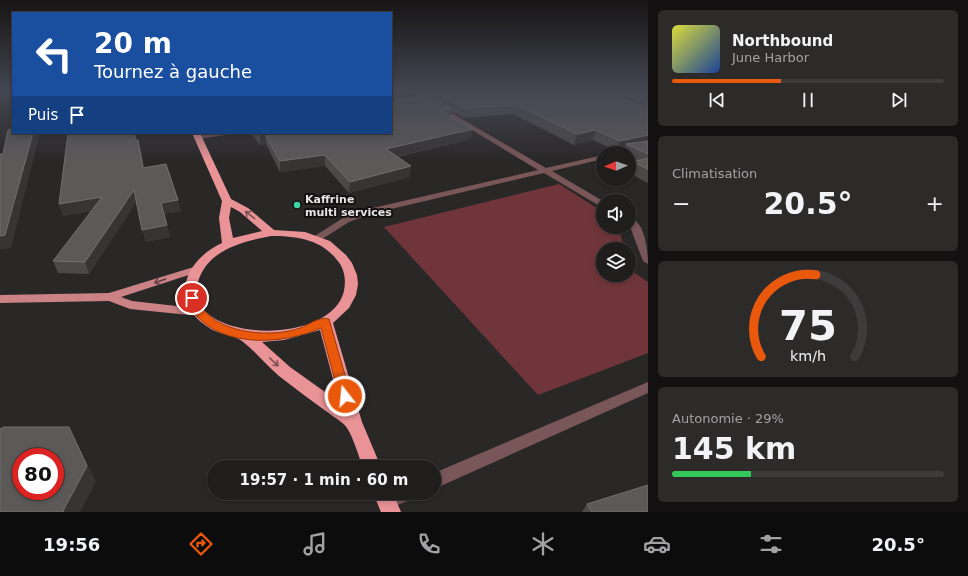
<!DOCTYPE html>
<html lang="fr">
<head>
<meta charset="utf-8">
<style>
  body { margin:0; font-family:"DejaVu Sans",sans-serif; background:#2d2a2a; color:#f1f3f6; height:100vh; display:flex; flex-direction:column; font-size:15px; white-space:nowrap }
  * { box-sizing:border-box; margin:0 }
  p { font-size:13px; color:#a2a2a4 }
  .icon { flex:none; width:22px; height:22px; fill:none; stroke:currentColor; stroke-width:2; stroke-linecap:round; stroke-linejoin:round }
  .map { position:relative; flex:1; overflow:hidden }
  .details { display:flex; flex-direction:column; gap:10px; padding:10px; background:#121010; width:320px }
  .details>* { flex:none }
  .guide { position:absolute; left:12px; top:12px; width:380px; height:122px; border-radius:0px; box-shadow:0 2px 6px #0003,0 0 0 1px #3d3b3b; background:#1a4fa0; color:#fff; overflow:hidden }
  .needle { width:26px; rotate:268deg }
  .tools { position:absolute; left:596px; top:146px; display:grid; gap:8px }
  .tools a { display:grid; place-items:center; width:40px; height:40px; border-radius:50%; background:#201d1d; box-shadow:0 2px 6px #0003,0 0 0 1px #3d3b3b; font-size:20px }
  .speed { position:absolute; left:12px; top:448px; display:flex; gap:8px; font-size:20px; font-weight:700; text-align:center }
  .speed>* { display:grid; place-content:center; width:52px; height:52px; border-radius:50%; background:#201d1d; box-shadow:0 2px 6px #0003,0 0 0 1px #3d3b3b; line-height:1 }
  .speed .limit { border:6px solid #d22; background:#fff; color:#111 }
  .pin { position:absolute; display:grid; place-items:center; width:34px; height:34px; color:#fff; margin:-17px; border:2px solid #fff; border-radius:50%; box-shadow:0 1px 4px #0007 }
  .me { position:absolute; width:44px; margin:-22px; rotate:344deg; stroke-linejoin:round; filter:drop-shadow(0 0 3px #0008) }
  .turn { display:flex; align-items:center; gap:14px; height:84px; padding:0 16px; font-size:18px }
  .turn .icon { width:52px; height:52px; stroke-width:2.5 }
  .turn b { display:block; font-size:28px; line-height:34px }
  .then { display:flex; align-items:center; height:38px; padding:0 16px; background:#0003; gap:8px; font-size:15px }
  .big { font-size:30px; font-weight:700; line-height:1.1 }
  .details .card { flex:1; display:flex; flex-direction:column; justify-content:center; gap:6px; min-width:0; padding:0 14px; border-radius:6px; background:#2d2a2a }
  .details .dial { align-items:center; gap:0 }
  .dial svg { height:104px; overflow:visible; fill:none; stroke:#3d3b3b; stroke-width:7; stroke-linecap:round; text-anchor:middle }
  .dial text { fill:#f1f3f6; stroke:none }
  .song { display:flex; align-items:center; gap:12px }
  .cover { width:48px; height:48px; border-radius:6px; background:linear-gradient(135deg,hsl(60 70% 55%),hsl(220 70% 35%)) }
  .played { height:4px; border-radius:2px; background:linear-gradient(90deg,#ea580c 40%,#3d3b3b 40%) }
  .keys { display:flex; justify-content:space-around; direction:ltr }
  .heat { display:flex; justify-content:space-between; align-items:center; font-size:22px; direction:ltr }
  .charge { height:6px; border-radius:3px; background:linear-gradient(90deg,#34c759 29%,#3d3b3b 0) }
  .trip { position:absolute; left:207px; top:460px; width:234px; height:40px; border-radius:20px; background:#201d1d; box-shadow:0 2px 6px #0003,0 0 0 1px #3d3b3b; font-weight:700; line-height:40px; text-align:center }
  .menu { display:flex; height:64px; justify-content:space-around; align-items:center; background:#0d0c0c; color:#a2a2a4 }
  .menu .icon { width:28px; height:28px }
  .menu .selected { color:#ea580c }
  .menu b { font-size:18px; color:#f1f3f6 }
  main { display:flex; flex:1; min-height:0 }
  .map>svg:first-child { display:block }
</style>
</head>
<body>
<main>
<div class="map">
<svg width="648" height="512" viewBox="0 0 648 512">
  <rect width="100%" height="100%" fill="#2a2727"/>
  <!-- green -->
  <path fill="#6f353a" d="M559,184L603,212V227H619L624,249H603V275H629V269L648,282V353L538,395L384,227Z"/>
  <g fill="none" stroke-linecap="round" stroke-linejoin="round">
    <!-- street -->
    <path fill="#795657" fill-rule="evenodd" d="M408,91H414L546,168L603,155V159L552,171L603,201V208L544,173L370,214L349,222L319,241H313L311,239L313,237L343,218L364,210L538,170Z
      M212,133H229L226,135L198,139L195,137Z
      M648,145V149L629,153H616Z
      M629,217C645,221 648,250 648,264L643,261L629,224Z
      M648,382V393L434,489V473Z
      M388,493H414L412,499L386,510L380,508L378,502L380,496Z"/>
    <!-- primary -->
    <path fill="#ca8285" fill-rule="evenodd" d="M197,266L201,267L202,269L201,271L121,297L132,301L203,309L205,312L203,315L199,316L130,309L109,301L0,303V295L109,293Z"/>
    <!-- highway -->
    <path fill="#ea9397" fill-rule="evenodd" d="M192,133H200L231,199L248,208L274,230L305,232L330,241L346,255L352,263L357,275L358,284L356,295L349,308L333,323L362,422L381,467H363C358,455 354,439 347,428C343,422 335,418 330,414C313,402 296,389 279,376C266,365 255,351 242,341C236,336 219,334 211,329C168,304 183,261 222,243L219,218L222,201ZM231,207L240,212L262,231L233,238L229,218ZM271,236C296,236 321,239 337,260C345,269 346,280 344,291C330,351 168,341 201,274C214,248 245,241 271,236ZM320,330L339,402L290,367L262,342L284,340Z
      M373,493H393L401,512H381Z"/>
  </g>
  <!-- wall -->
  <path fill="#4c4949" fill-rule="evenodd" d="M391,91H648V183L629,173V172L633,162L636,161L629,158V153H623L624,150L616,151L593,140L574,145L513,114L463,118L451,111L450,116L471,139L397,157L410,177L349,193L325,166L280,172L266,144L260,145L251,133H391ZM419,92L425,96L418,97Z
    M136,140L141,150L144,168L178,200L181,211L164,214L170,237L146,242L136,202L89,274L58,273L53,261L92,211L63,216L59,204Z
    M587,504L648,512H582Z"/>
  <!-- shaded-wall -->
  <path fill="#373434" d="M416,91H419L418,99L391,103L392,94Z
    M473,129L471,139L385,159L386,149Z
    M596,130L593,140L574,145L577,134Z
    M33,133H40L11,248L0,250V236Z
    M265,134L266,144L260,145V135Z
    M648,135V144H626L624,150L616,151L620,141Z
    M138,140L141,150L145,179L143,168Z
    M325,155V166L280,172V161Z
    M411,166L410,177L349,193L350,182Z
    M134,190L137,201L89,274L85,262Z
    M102,197L106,208L63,216L59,204Z
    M178,200L181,211L164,214L161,203Z
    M167,225L170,237L146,242L142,230Z
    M69,427L96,482L80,512H64L63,511Z"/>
  <!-- building -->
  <path fill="#5c5959" stroke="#726f6f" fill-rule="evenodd" d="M391,91H416L392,94L391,99Z
    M433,91H603L648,108V135L620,141L596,130L577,134L516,105L464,108Z
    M617,91H648V103Z
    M428,95L451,109L439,110L473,129L386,149L411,166L350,182L325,155L280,161L265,134L260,135L258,133H391V101Z
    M13,128V133H33L5,235L0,236V154H3L8,130Z
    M68,133H134L136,140H138L143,168L166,164L178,200L161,203L167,225L142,230L134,190L85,262L53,261L102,197L59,204Z
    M648,141V154L626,144Z
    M648,158V169L633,162Z
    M3,427H69L87,466L63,511L64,512H0V429ZM21,457H55V491H21Z
    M648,485V512H592L587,504Z"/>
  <!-- one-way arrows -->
  <defs><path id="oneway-shaft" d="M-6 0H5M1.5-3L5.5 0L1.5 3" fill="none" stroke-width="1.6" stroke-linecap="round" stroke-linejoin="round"/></defs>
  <g stroke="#7e5254">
    <use href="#oneway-shaft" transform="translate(250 215) rotate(-142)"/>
    <use href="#oneway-shaft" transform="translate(274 362) rotate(43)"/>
  </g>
  <use stroke="#654345" href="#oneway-shaft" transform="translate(160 281) rotate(161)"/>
  <!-- sky -->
  <linearGradient id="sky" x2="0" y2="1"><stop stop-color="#171515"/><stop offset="0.56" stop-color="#444752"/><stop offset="1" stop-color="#444752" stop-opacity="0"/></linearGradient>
  <rect width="648" height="162" fill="url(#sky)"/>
  <!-- route -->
  <path fill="#ea580c" stroke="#983908" d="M192,294L195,295C198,300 200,305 203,309C222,334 272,338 300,328C309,325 319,316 329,319L351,396L350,400L345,401L341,400L339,396L321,328C285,344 224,349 195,314C191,310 189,303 186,298Z"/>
  <!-- markers -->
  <circle fill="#3dd4a3" stroke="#121010" stroke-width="1.5" cx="297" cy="205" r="4"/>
  <g text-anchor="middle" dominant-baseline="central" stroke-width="4" stroke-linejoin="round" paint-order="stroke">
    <!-- poi labels -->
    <g font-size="11" font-weight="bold" fill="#e5e3e3" stroke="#121010" text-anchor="start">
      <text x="305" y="199">Kaffrine<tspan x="305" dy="13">multi services</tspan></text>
    </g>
  </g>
</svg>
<div class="tools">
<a><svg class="needle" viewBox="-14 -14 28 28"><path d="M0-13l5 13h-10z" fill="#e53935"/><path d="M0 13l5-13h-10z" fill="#a2a2a4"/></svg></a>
<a><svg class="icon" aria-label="sound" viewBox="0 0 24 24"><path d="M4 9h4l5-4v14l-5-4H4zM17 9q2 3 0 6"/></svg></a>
<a><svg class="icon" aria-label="layers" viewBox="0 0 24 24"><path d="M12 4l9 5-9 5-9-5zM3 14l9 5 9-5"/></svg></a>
</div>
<div class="speed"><div class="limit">80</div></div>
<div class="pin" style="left:192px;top:298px;background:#d93025"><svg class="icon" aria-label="arrive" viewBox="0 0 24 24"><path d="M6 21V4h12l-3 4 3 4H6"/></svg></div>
<svg class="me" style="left:345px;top:396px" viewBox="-20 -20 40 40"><circle r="17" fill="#ea580c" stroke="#fff" stroke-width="3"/><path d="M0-11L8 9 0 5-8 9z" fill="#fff"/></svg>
<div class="trip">19:57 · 1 min · 60 m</div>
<div class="guide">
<div class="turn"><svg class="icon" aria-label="left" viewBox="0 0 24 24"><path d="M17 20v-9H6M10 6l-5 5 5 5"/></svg><div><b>20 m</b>Tournez à gauche</div></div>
<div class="then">Puis<svg class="icon" aria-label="arrive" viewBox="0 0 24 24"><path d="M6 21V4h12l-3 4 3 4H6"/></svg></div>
</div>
</div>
<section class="details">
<div class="card">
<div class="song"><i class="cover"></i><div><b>Northbound</b><p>June Harbor</p></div></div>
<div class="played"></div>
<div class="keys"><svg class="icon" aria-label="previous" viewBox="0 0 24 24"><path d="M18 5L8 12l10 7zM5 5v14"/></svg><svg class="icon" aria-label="pause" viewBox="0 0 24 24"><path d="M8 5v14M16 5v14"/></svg><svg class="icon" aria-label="next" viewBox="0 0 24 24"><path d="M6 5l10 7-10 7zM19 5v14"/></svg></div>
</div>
<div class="card"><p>Climatisation</p>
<div class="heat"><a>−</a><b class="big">20.5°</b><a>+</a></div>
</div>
<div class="card dial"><svg viewBox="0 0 100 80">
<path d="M14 69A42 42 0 1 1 86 69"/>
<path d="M14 69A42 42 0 0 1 56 6" stroke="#ea580c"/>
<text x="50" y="56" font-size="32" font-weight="700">75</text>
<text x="50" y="72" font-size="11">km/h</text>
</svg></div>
<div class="card"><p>Autonomie · 29%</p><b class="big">145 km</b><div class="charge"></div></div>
</section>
</main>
<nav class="menu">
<b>19:56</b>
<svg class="icon selected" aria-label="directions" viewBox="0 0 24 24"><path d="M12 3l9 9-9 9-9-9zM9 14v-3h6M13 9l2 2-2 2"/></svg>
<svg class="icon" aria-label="music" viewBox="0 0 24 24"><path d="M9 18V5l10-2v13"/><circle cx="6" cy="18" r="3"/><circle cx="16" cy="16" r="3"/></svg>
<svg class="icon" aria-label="phone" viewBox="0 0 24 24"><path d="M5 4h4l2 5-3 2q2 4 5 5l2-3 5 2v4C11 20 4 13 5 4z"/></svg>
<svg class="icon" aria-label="climate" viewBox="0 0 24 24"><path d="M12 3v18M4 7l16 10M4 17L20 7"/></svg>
<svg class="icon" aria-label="car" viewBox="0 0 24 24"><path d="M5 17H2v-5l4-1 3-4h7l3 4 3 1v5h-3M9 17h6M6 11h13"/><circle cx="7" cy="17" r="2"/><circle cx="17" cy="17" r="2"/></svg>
<svg class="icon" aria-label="filters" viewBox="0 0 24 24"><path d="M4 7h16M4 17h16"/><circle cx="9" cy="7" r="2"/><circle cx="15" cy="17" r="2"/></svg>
<b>20.5°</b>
</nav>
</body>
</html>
